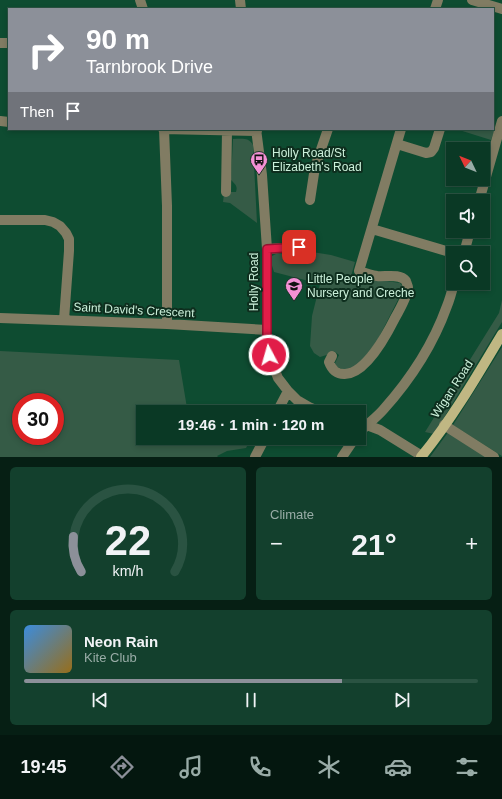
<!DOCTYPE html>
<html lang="en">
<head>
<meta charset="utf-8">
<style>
  body { margin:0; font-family:Helvetica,sans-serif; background:#13402d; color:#f1f3f6; height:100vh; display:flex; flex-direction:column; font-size:15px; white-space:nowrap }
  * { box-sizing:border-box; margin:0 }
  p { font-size:13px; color:#99aca7 }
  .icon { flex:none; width:22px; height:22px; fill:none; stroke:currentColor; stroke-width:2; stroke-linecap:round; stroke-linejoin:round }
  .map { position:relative; height:457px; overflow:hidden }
  .details { display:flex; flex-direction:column; gap:10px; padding:10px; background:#061f14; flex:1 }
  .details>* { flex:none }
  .top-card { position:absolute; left:8px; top:8px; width:486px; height:122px; border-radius:0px; box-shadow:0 2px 6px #0003,0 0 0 1px #2a5342; background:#8c9099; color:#fff; overflow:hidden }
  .needle { width:26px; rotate:313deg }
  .controls { position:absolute; left:446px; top:142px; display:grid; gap:8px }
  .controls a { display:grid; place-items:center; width:44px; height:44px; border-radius:0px; background:#0a3925; box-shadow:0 2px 6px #0003,0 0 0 1px #2a5342; font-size:20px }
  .speed { position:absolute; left:12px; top:393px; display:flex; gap:8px; font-size:20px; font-weight:700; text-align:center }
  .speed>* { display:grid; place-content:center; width:52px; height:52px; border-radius:50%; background:#0a3925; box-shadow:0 2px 6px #0003,0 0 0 1px #2a5342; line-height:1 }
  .speed .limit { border:6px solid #d22; background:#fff; color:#111 }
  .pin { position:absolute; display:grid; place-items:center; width:34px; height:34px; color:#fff; margin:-17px; border-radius:8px; box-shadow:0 2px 6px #0006 }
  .me { position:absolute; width:44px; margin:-22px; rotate:354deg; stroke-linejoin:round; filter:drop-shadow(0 0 3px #0008) }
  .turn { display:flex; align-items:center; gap:14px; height:84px; padding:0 12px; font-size:18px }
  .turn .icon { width:52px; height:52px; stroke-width:2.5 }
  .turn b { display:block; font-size:28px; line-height:34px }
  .then { display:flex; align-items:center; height:38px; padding:0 12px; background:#0003; gap:8px; font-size:15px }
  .big { font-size:30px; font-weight:700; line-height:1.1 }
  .details .widget { flex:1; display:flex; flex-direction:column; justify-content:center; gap:6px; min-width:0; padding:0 14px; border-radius:6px; background:#13402d }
  .details .dial { align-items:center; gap:0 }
  .dial svg { height:104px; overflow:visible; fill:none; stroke:#2a5342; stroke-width:7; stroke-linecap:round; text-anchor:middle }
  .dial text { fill:#f1f3f6; stroke:none }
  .song { display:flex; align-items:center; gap:12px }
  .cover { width:48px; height:48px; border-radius:6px; background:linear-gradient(135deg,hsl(210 70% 55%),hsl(40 70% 35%)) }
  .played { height:4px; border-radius:2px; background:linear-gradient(90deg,#8c9099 70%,#2a5342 70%) }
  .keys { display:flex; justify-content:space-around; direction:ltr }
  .heat { display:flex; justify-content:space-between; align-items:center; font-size:22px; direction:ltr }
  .details .tiles { flex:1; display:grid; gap:10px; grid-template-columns:1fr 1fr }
  .widget:last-child { grid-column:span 2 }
  .trip { position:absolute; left:136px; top:405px; width:230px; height:40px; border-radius:0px; background:#0a3925; box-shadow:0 2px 6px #0003,0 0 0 1px #2a5342; font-weight:700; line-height:40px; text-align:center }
  .dock { display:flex; height:64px; justify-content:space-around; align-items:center; background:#04170f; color:#99aca7 }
  .dock .icon { width:28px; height:28px }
  .dock .current { color:#8c9099 }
  .dock b { font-size:18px; color:#f1f3f6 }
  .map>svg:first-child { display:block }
</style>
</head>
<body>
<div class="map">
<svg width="502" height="457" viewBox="0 0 502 457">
  <rect width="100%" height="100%" fill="#0e4c31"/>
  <!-- green -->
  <path fill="#355b46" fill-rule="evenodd" d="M493,128L495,129L491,140L456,129Z
    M233,139C241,139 249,137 253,145L257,223L230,203L223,202L224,194L231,192H236C238,186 235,184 231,180Z
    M306,251L331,255L355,262L350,280L361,283L366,278L400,283L404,288L377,341L364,358L355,368L346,370L337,367L335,363L339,355L334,351L330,354L320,357L314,353L310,346L312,316L320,284L274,272L270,259L272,256L276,254L293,253Z
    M502,300V322L434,434L425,432L499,313Z
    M502,347V456L453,425Z
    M0,351L179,360L187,408L189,412H143V438H251L246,448L227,451L217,456L218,457H0ZM21,402H55V436H21Z
    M449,431L487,457H430Z"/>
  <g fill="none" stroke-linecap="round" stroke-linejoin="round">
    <!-- minor -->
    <path stroke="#817c63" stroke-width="10" d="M140,0L143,9
      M240,0L241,9
      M472,0L502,9
      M435,9L438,0
      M0,43H9
      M0,121L9,122
      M163,129L257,131
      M164,129L167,206V324
      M256,129L262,175L267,249V339L269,355L278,378L288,391L297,400L309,407L321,412
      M397,144L426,153L431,152L434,148L440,129
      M226,192L227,131
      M310,200L315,167L328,129
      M479,201L502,121
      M0,220H45L53,222L60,226L66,233L69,239V251L64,320
      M372,229L453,253
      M267,249L299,247
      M464,253L470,231
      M0,318L167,324L267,330
      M332,356L329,362C332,370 336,374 344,374C365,375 387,334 395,318C399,311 408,294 408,287C408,286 406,282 406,281C400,273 385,277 377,276C371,275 365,273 359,271L401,129
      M277,412L288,391
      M359,422L380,430L422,456
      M444,425L494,457
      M359,433C366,425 376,418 383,410C410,380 433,345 447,306C450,299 452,291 454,283
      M255,457L265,438
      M342,457L355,438"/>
    <!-- major -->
    <path stroke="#c0b783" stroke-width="10" d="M421,457C452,419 477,376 502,334"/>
  </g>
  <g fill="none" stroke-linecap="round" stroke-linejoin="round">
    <defs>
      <path id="route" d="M269,355L267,339V249L299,247"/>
    </defs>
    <!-- route casing -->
    <use href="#route" stroke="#92132f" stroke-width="10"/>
    <!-- route -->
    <use href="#route" stroke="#e11d48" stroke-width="7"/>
  </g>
  <!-- icons -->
  <defs>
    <symbol id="bus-pin" viewBox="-11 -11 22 30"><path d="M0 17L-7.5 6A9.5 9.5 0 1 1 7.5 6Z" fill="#f391d5" stroke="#0e2e1e"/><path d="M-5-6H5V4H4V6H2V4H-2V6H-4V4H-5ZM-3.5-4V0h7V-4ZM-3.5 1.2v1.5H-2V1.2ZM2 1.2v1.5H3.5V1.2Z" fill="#111"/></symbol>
    <symbol id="school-pin" viewBox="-11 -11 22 30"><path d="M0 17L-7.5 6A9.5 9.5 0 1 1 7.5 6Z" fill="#f391d5" stroke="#0e2e1e"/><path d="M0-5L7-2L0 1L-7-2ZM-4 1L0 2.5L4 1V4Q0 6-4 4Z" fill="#111"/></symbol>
  </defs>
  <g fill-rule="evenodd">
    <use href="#bus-pin" x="249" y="150" width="20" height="27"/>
    <use href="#school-pin" x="284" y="276" width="20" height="27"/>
  </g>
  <g text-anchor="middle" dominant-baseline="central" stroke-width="4" stroke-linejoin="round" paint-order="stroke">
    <!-- poi labels -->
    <g font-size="12" fill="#ccf1db" stroke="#0e2e1e" text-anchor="start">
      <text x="272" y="153">Holly Road/St<tspan x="272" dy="14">Elizabeth's Road</tspan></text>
      <text x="307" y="279">Little People<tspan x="307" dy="14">Nursery and Creche</tspan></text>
    </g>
    <!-- street labels -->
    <g font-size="12" fill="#ccf1db" stroke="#0e2e1e">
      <text transform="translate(254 282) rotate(-90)">Holly Road</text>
      <text transform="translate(134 310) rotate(3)">Saint David's Crescent</text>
      <text transform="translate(452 389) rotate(-57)">Wigan Road</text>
    </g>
  </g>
</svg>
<div class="controls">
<a><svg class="needle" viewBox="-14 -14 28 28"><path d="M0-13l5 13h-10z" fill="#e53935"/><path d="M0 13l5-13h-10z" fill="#99aca7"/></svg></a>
<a><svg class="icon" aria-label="sound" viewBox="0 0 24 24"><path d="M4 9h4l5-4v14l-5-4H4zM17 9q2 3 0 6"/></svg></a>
<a><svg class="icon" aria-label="search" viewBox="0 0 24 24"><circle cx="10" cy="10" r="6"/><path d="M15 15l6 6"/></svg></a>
</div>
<div class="speed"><div class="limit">30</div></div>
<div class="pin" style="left:299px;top:247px;background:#d93025"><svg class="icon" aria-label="arrive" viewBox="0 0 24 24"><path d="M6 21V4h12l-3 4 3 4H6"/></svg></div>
<svg class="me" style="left:269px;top:355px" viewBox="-20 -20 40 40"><circle r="17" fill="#e11d48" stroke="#fff" stroke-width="3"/><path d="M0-11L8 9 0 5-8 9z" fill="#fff"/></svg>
<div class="trip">19:46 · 1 min · 120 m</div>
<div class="top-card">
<div class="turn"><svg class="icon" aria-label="right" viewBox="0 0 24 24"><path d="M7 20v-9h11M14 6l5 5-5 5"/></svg><div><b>90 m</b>Tarnbrook Drive</div></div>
<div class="then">Then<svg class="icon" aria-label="arrive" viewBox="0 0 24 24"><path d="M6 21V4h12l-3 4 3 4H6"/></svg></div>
</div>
</div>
<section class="details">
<div class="tiles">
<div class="widget dial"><svg viewBox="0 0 100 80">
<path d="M14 69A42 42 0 1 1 86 69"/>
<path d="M14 69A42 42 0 0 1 8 42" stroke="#8c9099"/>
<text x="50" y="56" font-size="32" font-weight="700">22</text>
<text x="50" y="72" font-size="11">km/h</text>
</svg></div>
<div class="widget"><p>Climate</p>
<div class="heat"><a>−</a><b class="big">21°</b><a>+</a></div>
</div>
<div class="widget">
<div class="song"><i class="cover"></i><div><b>Neon Rain</b><p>Kite Club</p></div></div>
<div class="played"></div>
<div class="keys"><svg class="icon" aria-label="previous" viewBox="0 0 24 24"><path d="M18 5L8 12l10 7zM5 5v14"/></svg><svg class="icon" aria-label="pause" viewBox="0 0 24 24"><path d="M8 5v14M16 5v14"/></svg><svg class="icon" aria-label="next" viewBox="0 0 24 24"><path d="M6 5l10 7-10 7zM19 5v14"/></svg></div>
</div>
</div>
</section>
<nav class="dock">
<b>19:45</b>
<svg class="icon current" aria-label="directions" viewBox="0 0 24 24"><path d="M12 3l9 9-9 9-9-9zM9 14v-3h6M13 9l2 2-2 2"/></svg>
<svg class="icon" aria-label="music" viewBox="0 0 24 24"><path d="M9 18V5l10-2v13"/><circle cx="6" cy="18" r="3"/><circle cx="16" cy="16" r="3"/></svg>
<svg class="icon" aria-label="phone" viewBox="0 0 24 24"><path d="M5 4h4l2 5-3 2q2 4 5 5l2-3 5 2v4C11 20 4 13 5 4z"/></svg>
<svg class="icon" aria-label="climate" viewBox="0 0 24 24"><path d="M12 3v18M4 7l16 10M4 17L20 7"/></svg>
<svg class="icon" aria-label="car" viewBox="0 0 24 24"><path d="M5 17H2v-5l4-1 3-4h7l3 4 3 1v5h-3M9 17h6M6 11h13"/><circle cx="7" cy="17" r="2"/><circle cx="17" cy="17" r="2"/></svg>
<svg class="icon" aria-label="filters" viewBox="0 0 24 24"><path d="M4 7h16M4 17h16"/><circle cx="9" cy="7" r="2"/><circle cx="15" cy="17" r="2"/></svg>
</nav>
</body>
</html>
